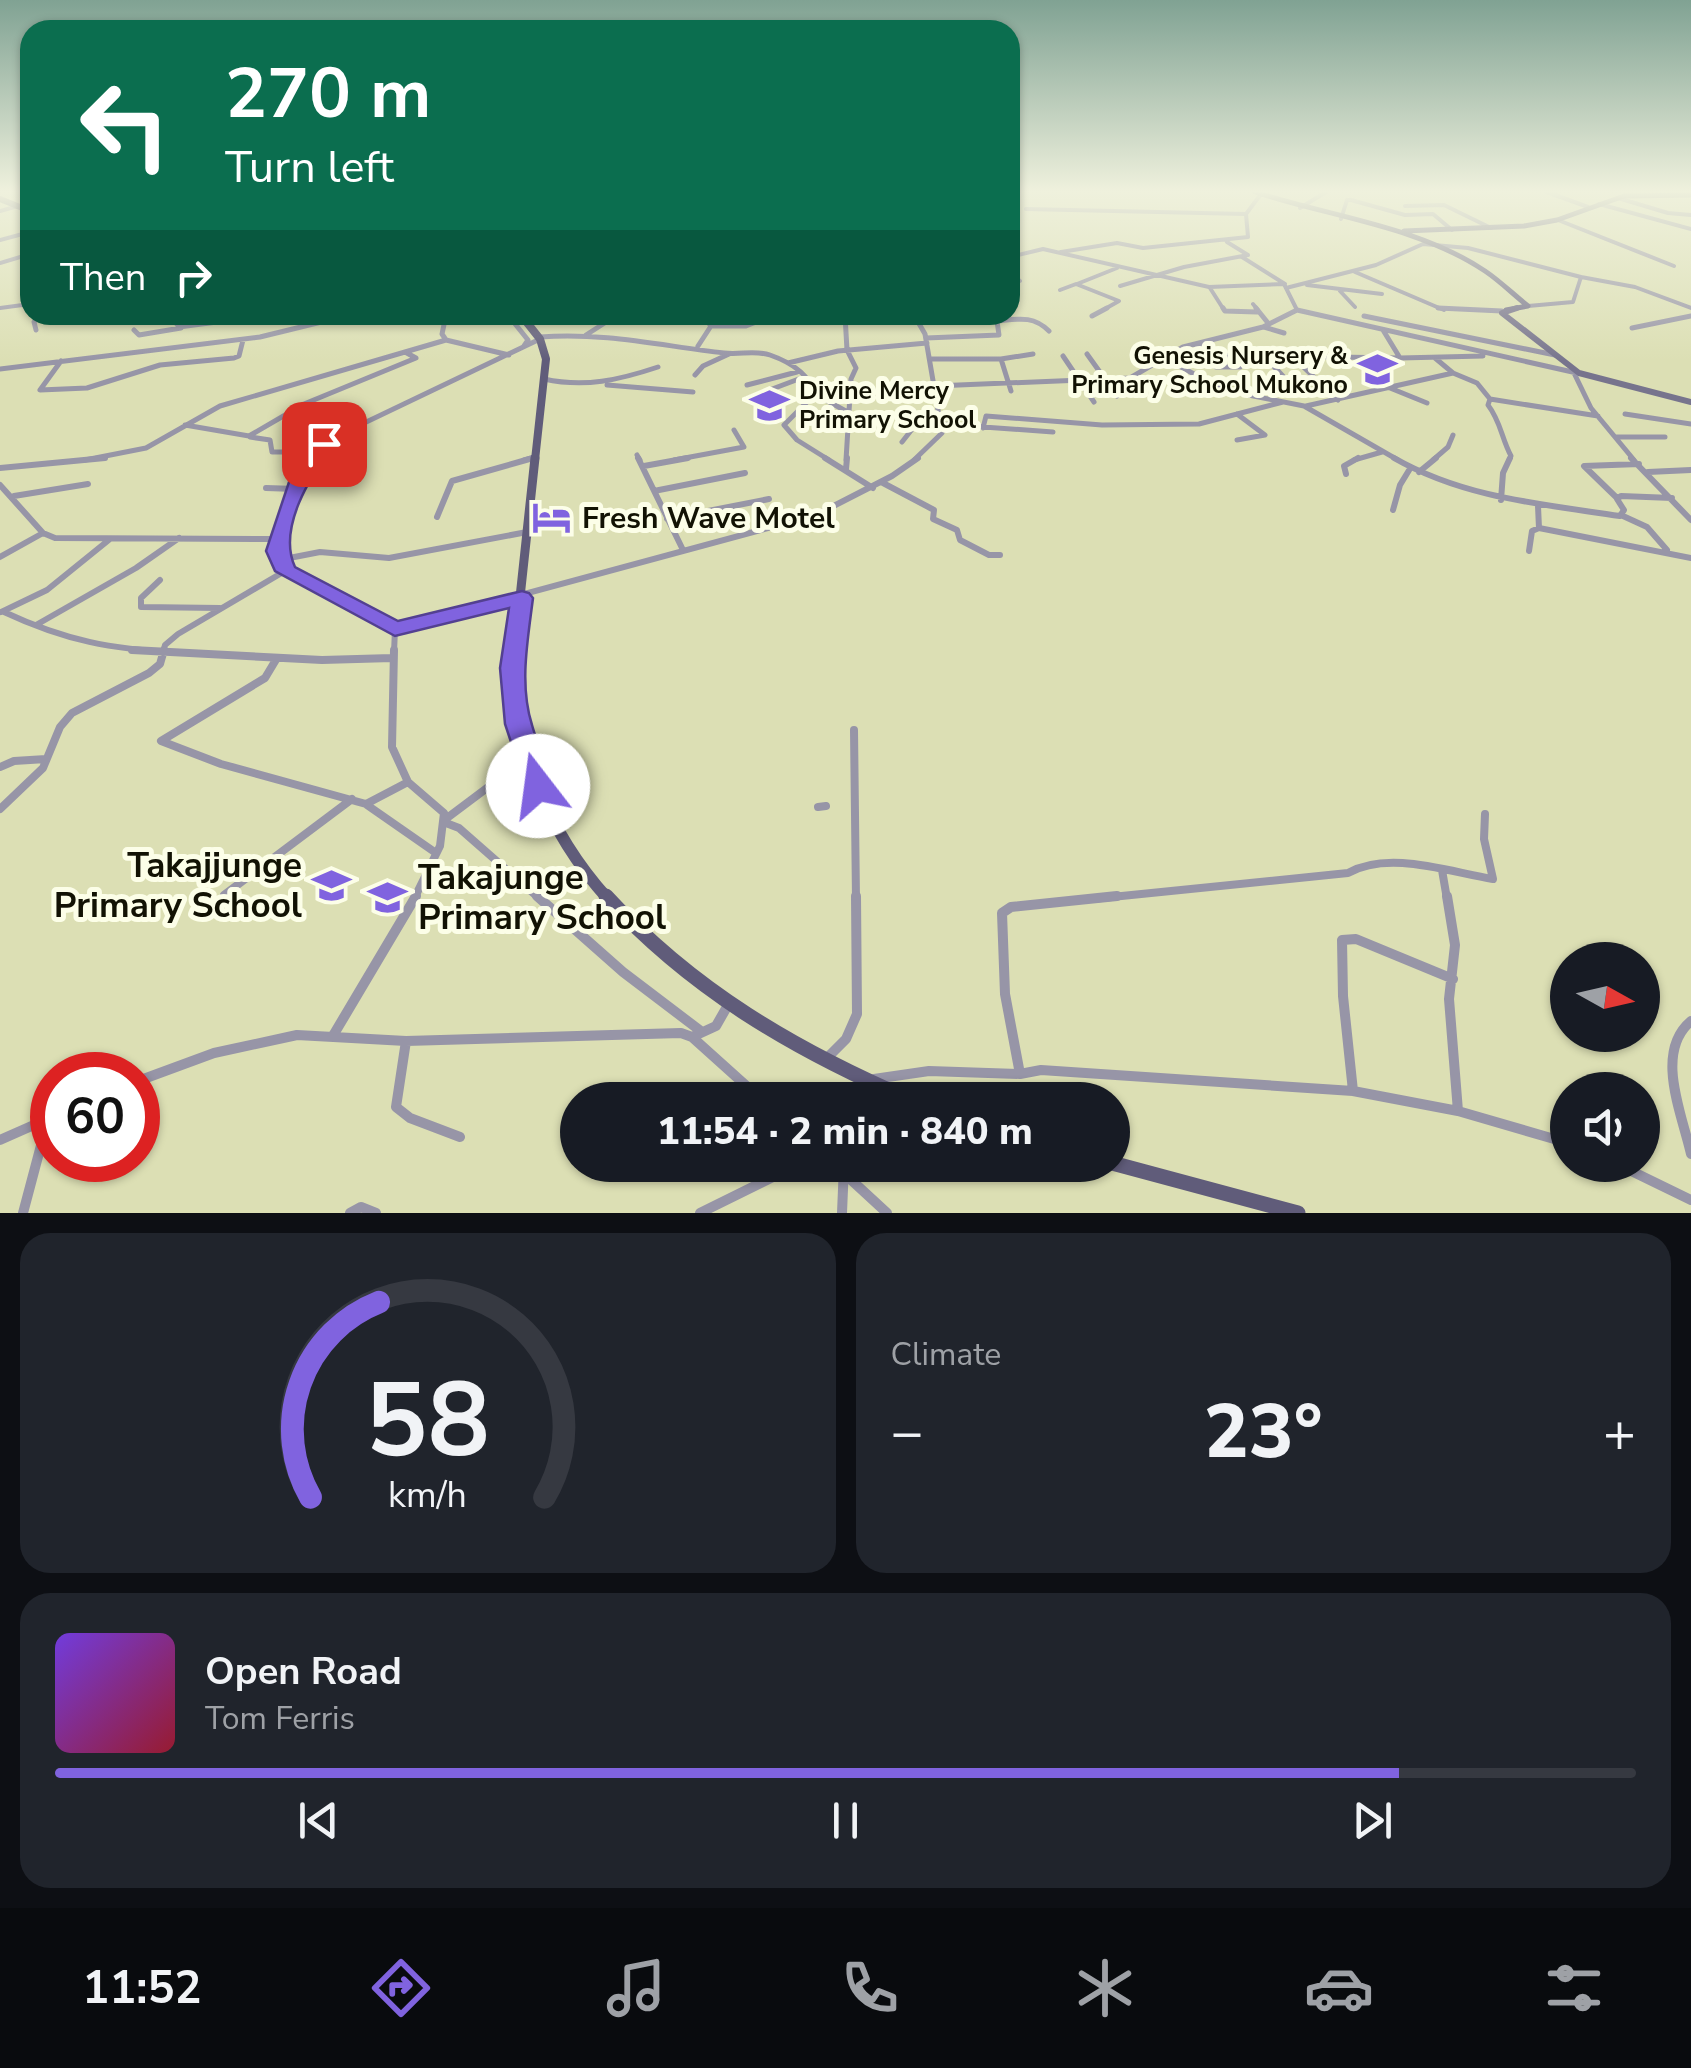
<!DOCTYPE html>
<html lang="en">
<head>
<meta charset="utf-8">
<style>
  body { margin:0; font-family:"Nunito Sans",sans-serif; background:#20242c; color:#f1f3f6; height:100vh; display:flex; flex-direction:column; font-size:38px; white-space:nowrap }
  * { box-sizing:border-box; margin:0 }
  p { font-size:32px; color:#9ea1a6 }
  .icon { flex:none; width:55px; height:55px; fill:none; stroke:currentColor; stroke-width:2; stroke-linecap:round; stroke-linejoin:round }
  .map { position:relative; height:1213px; overflow:hidden }
  .sheet { display:flex; flex-direction:column; gap:20px; padding:20px; background:#0d0f14; flex:1 }
  .sheet>* { flex:none }
  .top-card { position:absolute; left:20px; top:20px; width:1000px; height:305px; border-radius:30px; box-shadow:0 2px 8px #0004; background:#0b6e4f; color:#fff; overflow:hidden }
  .needle { width:65px; rotate:98deg }
  .buttons { position:absolute; left:1550px; top:942px; display:grid; gap:20px }
  .buttons a { display:grid; place-items:center; width:110px; height:110px; border-radius:50%; background:#171b24; box-shadow:0 2px 8px #0004; font-size:50px }
  .speed { position:absolute; left:30px; top:1052px; display:flex; gap:20px; font-size:50px; font-weight:700; text-align:center }
  .speed>* { display:grid; place-content:center; width:130px; height:130px; border-radius:50%; background:#171b24; box-shadow:0 2px 8px #0004; line-height:1 }
  .speed .limit { border:15px solid #d22; background:#fff; color:#111 }
  .pin { position:absolute; display:grid; place-items:center; width:85px; height:85px; color:#fff; margin:-42px; border-radius:20px; box-shadow:0 5px 15px #0006 }
  .me { position:absolute; width:110px; margin:-55px; rotate:345deg; stroke-linejoin:round; filter:drop-shadow(0 0 8px #0008) }
  .turn { display:flex; align-items:center; gap:35px; height:210px; padding:0 40px; font-size:45px }
  .turn .icon { width:130px; height:130px; stroke-width:2.5 }
  .turn b { display:block; font-size:70px; line-height:85px }
  .then { display:flex; align-items:center; height:95px; padding:0 40px; background:#0003; gap:20px; font-size:38px }
  .big { font-size:75px; font-weight:800; line-height:1.1 }
  .sheet .tile { flex:1; display:flex; flex-direction:column; justify-content:center; gap:15px; min-width:0; padding:0 35px; border-radius:30px; background:#20242c }
  .sheet .dial { align-items:center; gap:0 }
  .dial svg { height:260px; overflow:visible; fill:none; stroke:#363941; stroke-width:7; stroke-linecap:round; text-anchor:middle }
  .dial text { fill:#f1f3f6; stroke:none }
  .song { display:flex; align-items:center; gap:30px }
  .cover { width:120px; height:120px; border-radius:15px; background:linear-gradient(135deg,hsl(260 70% 55%),hsl(350 70% 35%)) }
  .played { height:10px; border-radius:5px; background:linear-gradient(90deg,#8063df 85%,#363941 85%) }
  .keys { display:flex; justify-content:space-around; direction:ltr }
  .heat { display:flex; justify-content:space-between; align-items:center; font-size:55px; direction:ltr }
  .sheet .tiles { flex:1; display:grid; gap:20px; grid-template-columns:1fr 1fr }
  .tile:last-child { grid-column:span 2 }
  .trip { position:absolute; left:560px; top:1082px; width:570px; height:100px; border-radius:50px; background:#171b24; box-shadow:0 2px 8px #0004; font-weight:800; line-height:100px; text-align:center }
  .dock { display:flex; height:160px; justify-content:space-around; align-items:center; background:#090b0e; color:#9ea1a6 }
  .dock .icon { width:70px; height:70px }
  .dock .current { color:#8063df }
  .dock b { font-size:45px; color:#f1f3f6 }
  .map>svg:first-child { display:block }
</style>
</head>
<body>
<div class="map">
<svg width="1691" height="1213" viewBox="0 0 1691 1213">
  <rect width="100%" height="100%" fill="#dcdfb4"/>
  <g fill="none" stroke-linecap="round" stroke-linejoin="round">
    <!-- street-far4 -->
    <path stroke="#9795a7" stroke-width="4" d="M1547,192L1588,207
      M1618,198L1668,213L1691,215
      M1599,204L1691,229
      M1405,206L1444,205L1491,228
      M1300,208L1326,192
      M1026,209L1246,214
      M0,211L18,206
      M1341,219L1347,200H1351L1405,215L1433,214L1452,230
      M1558,220L1674,266
      M0,240L30,232
      M1061,252L1117,243L1143,248L1248,237L1246,214L1261,194
      M1010,257L1043,249L1209,287L1284,284L1297,310
      M1242,257L1285,284
      M0,263L30,254
      M1010,272L1020,281
      M1355,272L1444,310
      M1581,277L1635,287L1691,308
      M1077,284L1117,268
      M1307,285L1382,294
      M1120,286L1184,267L1248,255L1227,242
      M1210,288L1224,310
      M1286,288L1376,265L1423,244L1468,248L1581,277L1573,302L1528,306
      M1060,290L1076,284L1119,301L1103,310
      M1340,291L1355,307
      M1253,304L1258,310
      M0,308L30,304"/>
    <!-- street-far3 -->
    <path stroke="#9795a7" stroke-width="5" d="M1223,308L1225,311L1257,312
      M1256,308L1268,323
      M1438,308L1502,311
      M37,315H53
      M170,315L179,327L232,320
      M439,315L445,320L442,334L446,340
      M508,315L528,340L524,346
      M845,315L847,350L856,368L851,379L846,460
      M914,315L925,334L942,433L914,460
      M1092,316L1107,308
      M1364,316L1555,355
      M919,321L950,315
      M711,326H746L774,315
      M1264,327L1284,333
      M1632,328L1691,316
      M36,330L34,322L39,317
      M134,330L139,335L181,328
      M1383,330L1400,358L1483,356
      M586,335L617,315
      M540,337C604,332 662,346 724,353C740,355 755,350 770,355C790,362 809,373 815,394L784,425L797,440L829,460
      M926,338L999,335L997,321C1018,319 1033,315 1049,331
      M1197,345L1212,355L1400,358
      M698,346L711,326L702,315
      M1087,354L1117,396
      M1063,356L1094,402
      M1163,357L1223,390L1304,406L1398,460
      M930,359H1001L1011,391
      M1001,359L1033,354
      M1267,359L1295,389
      M1295,359L1338,400
      M61,361L40,390L87,388L160,365L234,358L239,356L243,340
      M788,363L838,351L927,343
      M1216,367H1240
      M0,369L260,337L350,315
      M1453,373L1477,383L1490,399L1598,416
      M1574,373L1591,408L1634,460
      M695,375L703,366L729,354
      M544,379C585,388 619,380 658,367
      M607,385L693,392
      M747,385L797,372
      M935,386L1130,378L1183,347L1263,327L1297,310L1577,373
      M1390,388L1427,403
      M815,394L853,415L941,417
      M746,399L804,377
      M1490,399L1488,405C1501,422 1501,437 1511,456L1509,460
      M1306,406L1453,373L1435,358
      M1237,414L1265,435L1237,440
      M1625,414L1691,424
      M942,424L1053,432
      M185,425L249,436L304,404L416,358L405,352
      M983,428L986,416L1102,425L1199,424L1283,402
      M250,437L270,440L272,452H316
      M1616,437H1665
      M902,442L913,428L912,416
      M637,455L640,460
      M85,460L146,448L220,406L446,340L509,355
      M311,460L337,436L540,339
      M524,460L535,457
      M674,460L744,447L734,430
      M1354,460L1382,452
      M1433,460L1448,447L1453,435"/>
    <!-- street-far2 -->
    <path stroke="#9795a7" stroke-width="6" d="M312,458C293,488 271,537 285,571L395,629L816,515L892,476L918,458
      M638,458L683,550
      M825,458L873,488
      M1394,458C1464,498 1541,504 1620,516L1624,510L1617,499L1621,496L1672,498
      M1631,458L1691,520
      M644,466L688,458
      M0,468L105,458
      M846,469L847,458
      M1419,472L1436,458
      M1648,472L1691,470
      M1346,474L1344,466L1358,458
      M883,483L934,510L933,519L957,530L960,540L989,555H1000
      M0,485L43,533L55,538L279,539
      M266,488L296,489
      M654,491L745,473
      M14,496L88,484
      M1617,498L1584,466L1639,464
      M1501,500L1503,473L1510,458
      M1393,510L1400,485L1411,467
      M1623,516L1647,527L1667,550
      M437,517L452,481L533,458
      M667,519L769,499
      M1539,528L1691,558
      M1529,551L1532,531L1539,528L1538,506
      M0,557L43,533
      M279,560L320,552L389,558L527,532
      M160,580L141,598V607L220,608
      M1,612L47,590L110,539
      M4,612C66,641 111,649 180,653
      M36,625L136,568L179,538
      M163,653L165,645L178,634L285,571
      M394,653L395,629"/>
    <!-- street-far1 -->
    <path stroke="#9795a7" stroke-width="8" d="M132,650L322,660L392,658
      M394,650L392,747L408,782L444,813L440,846L414,899
      M277,658L265,678L161,741L221,764L366,804L408,782
      M854,730L856,899
      M0,767L14,761L46,759
      M367,805L436,853
      M818,807L826,806
      M0,809L43,768L60,727L72,713L149,673L160,664L164,650
      M447,818L507,773L526,754
      M446,823L459,828L540,899
      M1442,870L1447,899
      M224,895L352,799
      M1092,899L1348,873C1389,850 1449,872 1493,879L1484,839L1485,814"/>
    <!-- street -->
    <path stroke="#9795a7" stroke-width="10" d="M537,896L623,972L702,1032
      M1447,896L1455,945L1449,999L1458,1111
      M1691,1021C1654,1052 1682,1114 1691,1154
      M334,1034L416,896
      M692,1037L762,1100
      M406,1041L396,1107L410,1118L460,1137
      M828,1057L846,1039L857,1014L856,896
      M1020,1074L1005,994L1002,913L1011,907L1117,896
      M874,1079L929,1071L1020,1074L1041,1070L1353,1091L1458,1111L1568,1143
      M138,1081L214,1053L297,1035L406,1041L681,1033L692,1037L716,1026L728,1005
      M1353,1091L1343,996L1342,940L1356,939L1453,979
      M858,1100L863,1080
      M0,1140L52,1117
      M835,1165L887,1213
      M1619,1165L1691,1200
      M23,1213L48,1119
      M350,1213L361,1207L376,1213
      M700,1213L797,1165
      M842,1213L844,1165"/>
    <!-- secondary-far1 -->
    <path stroke="#77748d" stroke-width="5" d="M1255,192C1331,217 1418,226 1485,271C1500,281 1514,295 1528,306L1506,310
      M1404,231L1524,226L1557,220L1624,196L1691,195"/>
    <!-- secondary -->
    <path stroke="#77748d" stroke-width="6" d="M1517,308L1502,313L1579,373L1691,402"/>
    <!-- primary-far4 -->
    <path stroke="#605c7a" stroke-width="6" d="M0,199L30,211"/>
    <!-- primary-far3 -->
    <path stroke="#605c7a" stroke-width="8" d="M521,315L540,339L546,359L535,460"/>
    <!-- primary-far2 -->
    <path stroke="#605c7a" stroke-width="9" d="M514,653L535,458"/>
    <!-- primary-far1 -->
    <path stroke="#605c7a" stroke-width="12" d="M514,650C505,737 550,835 608,899"/>
    <!-- primary -->
    <path stroke="#605c7a" stroke-width="15" d="M606,896C692,990 795,1050 911,1100
      M1112,1163L1298,1213"/>
  </g>
  <!-- sky -->
  <linearGradient id="sky" x2="0" y2="1"><stop stop-color="#80a293"/><stop offset="0.53" stop-color="#eff1dd"/><stop offset="1" stop-color="#eff1dd" stop-opacity="0"/></linearGradient>
  <rect width="1691" height="361" fill="url(#sky)"/>
  <!-- route -->
  <path fill="#8063df" stroke="#534091" stroke-width="2.5" d="M324,439L333,444C311,476 277,528 295,567L398,621L522,591L529,593L533,598C528,639 519,684 532,725C538,746 546,765 551,786L547,793H528L505,724L500,668L509,608L395,636L275,571L266,551L290,479L317,440Z"/>
  <!-- icons -->
  <defs>
    <symbol id="school-bare" viewBox="-9 -9 18 18"><path d="M0-5L7-2L0 1L-7-2ZM-4 1L0 2.5L4 1V4Q0 6-4 4Z" fill="#8063df" stroke="#fcfee8" stroke-width="2.5" paint-order="stroke"/></symbol>
    <symbol id="hotel-bare" viewBox="-9 -9 18 18"><path d="M-6-4.5h1.5V1H6V5H4.5V3h-9V5H-6ZM-4 0a1.8 1.8 0 1 1 3.6 0ZM.5 0V-2.5h3Q6-2.5 6 0Z" fill="#8063df" stroke="#fcfee8" stroke-width="2.5" paint-order="stroke"/></symbol>
  </defs>
  <g fill-rule="evenodd">
    <use href="#school-bare" x="1350" y="342" width="55" height="55"/>
    <use href="#school-bare" x="742" y="378" width="55" height="55"/>
    <use href="#hotel-bare" x="524" y="490" width="55" height="55"/>
    <use href="#school-bare" x="304" y="858" width="55" height="55"/>
    <use href="#school-bare" x="360" y="870" width="55" height="55"/>
  </g>
  <g text-anchor="middle" dominant-baseline="central" stroke-width="10" stroke-linejoin="round" paint-order="stroke">
    <!-- far-poi labels -->
    <g font-size="25" font-weight="bold" fill="#121204" stroke="#fcfee8" text-anchor="end">
      <text x="1348" y="356">Genesis Nursery &amp;<tspan x="1348" dy="29">Primary School Mukono</tspan></text>
      <text x="799" y="391" text-anchor="start">Divine Mercy<tspan x="799" dy="29">Primary School</tspan></text>
    </g>
    <!-- poi labels -->
    <g font-size="30" font-weight="bold" fill="#121204" stroke="#fcfee8" text-anchor="start">
      <text x="582" y="518">Fresh Wave Motel</text>
    </g>
    <!-- near-poi labels -->
    <g font-size="35" font-weight="bold" fill="#121204" stroke="#fcfee8" text-anchor="end">
      <text x="302" y="865">Takajjunge<tspan x="302" dy="40">Primary School</tspan></text>
      <text x="418" y="877" text-anchor="start">Takajunge<tspan x="418" dy="40">Primary School</tspan></text>
    </g>
  </g>
</svg>
<div class="buttons">
<a><svg class="needle" viewBox="-14 -14 28 28"><path d="M0-13l5 13h-10z" fill="#e53935"/><path d="M0 13l5-13h-10z" fill="#9ea1a6"/></svg></a>
<a><svg class="icon" aria-label="sound" viewBox="0 0 24 24"><path d="M4 9h4l5-4v14l-5-4H4zM17 9q2 3 0 6"/></svg></a>
</div>
<div class="speed"><div class="limit">60</div></div>
<div class="pin" style="left:324px;top:444px;background:#d93025"><svg class="icon" aria-label="arrive" viewBox="0 0 24 24"><path d="M6 21V4h12l-3 4 3 4H6"/></svg></div>
<svg class="me" style="left:538px;top:786px" viewBox="-20 -20 40 40"><circle r="19" fill="#fff"/><path d="M0-13L10 11 0 6-10 11z" fill="#8063df"/></svg>
<div class="trip">11:54 · 2 min · 840 m</div>
<div class="top-card">
<div class="turn"><svg class="icon" aria-label="left" viewBox="0 0 24 24"><path d="M17 20v-9H6M10 6l-5 5 5 5"/></svg><div><b>270 m</b>Turn left</div></div>
<div class="then">Then<svg class="icon" aria-label="right" viewBox="0 0 24 24"><path d="M7 20v-9h11M14 6l5 5-5 5"/></svg></div>
</div>
</div>
<section class="sheet">
<div class="tiles">
<div class="tile dial"><svg viewBox="0 0 100 80">
<path d="M14 69A42 42 0 1 1 86 69"/>
<path d="M14 69A42 42 0 0 1 35 9" stroke="#8063df"/>
<text x="50" y="56" font-size="32" font-weight="700">58</text>
<text x="50" y="72" font-size="11">km/h</text>
</svg></div>
<div class="tile"><p>Climate</p>
<div class="heat"><a>−</a><b class="big">23°</b><a>+</a></div>
</div>
<div class="tile">
<div class="song"><i class="cover"></i><div><b>Open Road</b><p>Tom Ferris</p></div></div>
<div class="played"></div>
<div class="keys"><svg class="icon" aria-label="previous" viewBox="0 0 24 24"><path d="M18 5L8 12l10 7zM5 5v14"/></svg><svg class="icon" aria-label="pause" viewBox="0 0 24 24"><path d="M8 5v14M16 5v14"/></svg><svg class="icon" aria-label="next" viewBox="0 0 24 24"><path d="M6 5l10 7-10 7zM19 5v14"/></svg></div>
</div>
</div>
</section>
<nav class="dock">
<b>11:52</b>
<svg class="icon current" aria-label="directions" viewBox="0 0 24 24"><path d="M12 3l9 9-9 9-9-9zM9 14v-3h6M13 9l2 2-2 2"/></svg>
<svg class="icon" aria-label="music" viewBox="0 0 24 24"><path d="M9 18V5l10-2v13"/><circle cx="6" cy="18" r="3"/><circle cx="16" cy="16" r="3"/></svg>
<svg class="icon" aria-label="phone" viewBox="0 0 24 24"><path d="M5 4h4l2 5-3 2q2 4 5 5l2-3 5 2v4C11 20 4 13 5 4z"/></svg>
<svg class="icon" aria-label="climate" viewBox="0 0 24 24"><path d="M12 3v18M4 7l16 10M4 17L20 7"/></svg>
<svg class="icon" aria-label="car" viewBox="0 0 24 24"><path d="M5 17H2v-5l4-1 3-4h7l3 4 3 1v5h-3M9 17h6M6 11h13"/><circle cx="7" cy="17" r="2"/><circle cx="17" cy="17" r="2"/></svg>
<svg class="icon" aria-label="filters" viewBox="0 0 24 24"><path d="M4 7h16M4 17h16"/><circle cx="9" cy="7" r="2"/><circle cx="15" cy="17" r="2"/></svg>
</nav>
</body>
</html>
